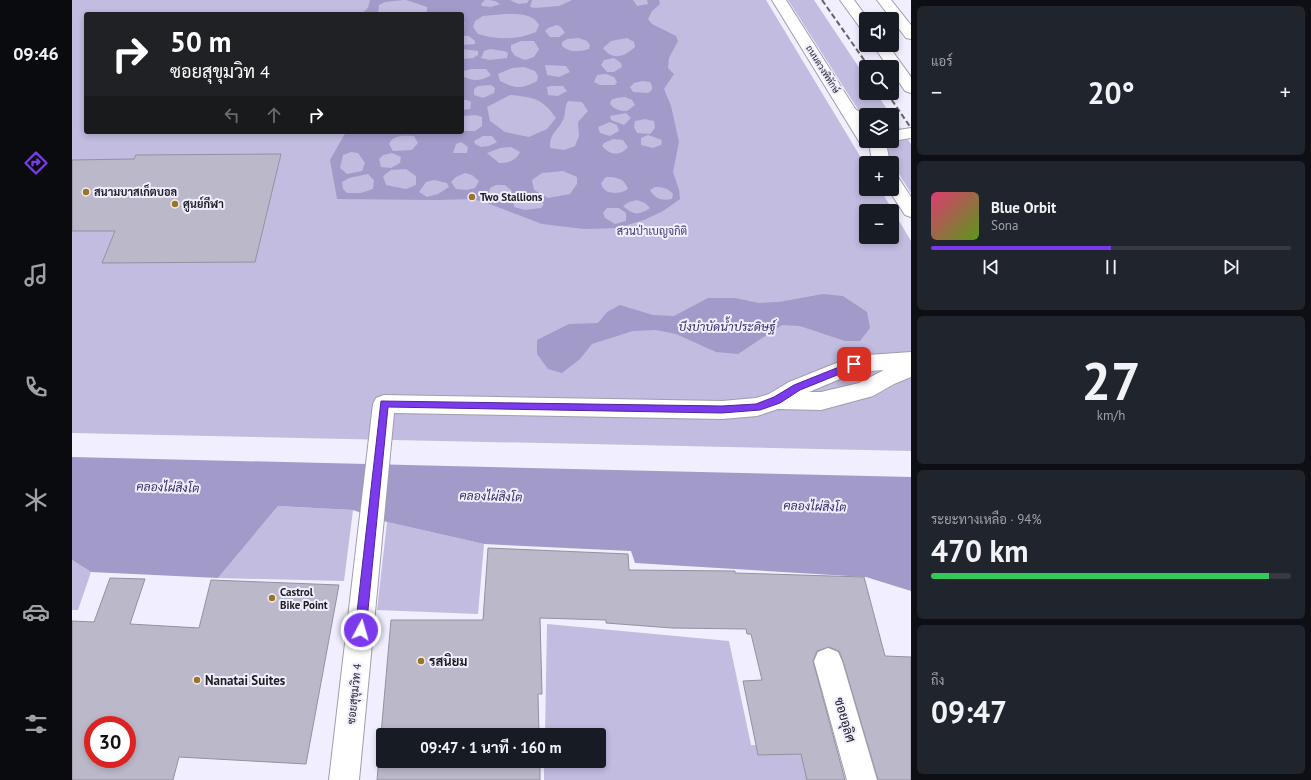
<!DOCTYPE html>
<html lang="th">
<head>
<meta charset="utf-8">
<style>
  body { margin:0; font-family:"PT Sans",Sarabun,sans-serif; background:#20242c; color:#f1f3f6; height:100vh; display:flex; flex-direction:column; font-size:15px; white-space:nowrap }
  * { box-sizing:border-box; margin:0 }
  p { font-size:13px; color:#9ea1a6 }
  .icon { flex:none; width:22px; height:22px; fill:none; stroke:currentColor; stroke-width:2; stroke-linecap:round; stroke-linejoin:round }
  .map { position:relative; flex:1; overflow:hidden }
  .drawer { display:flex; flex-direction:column; gap:6px; padding:6px; background:#0d0f14; width:400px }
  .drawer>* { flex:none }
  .hud { position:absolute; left:12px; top:12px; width:380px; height:122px; border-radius:4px; box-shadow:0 2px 6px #0003; background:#202124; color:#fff; overflow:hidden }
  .tools { position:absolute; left:787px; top:12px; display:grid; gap:8px }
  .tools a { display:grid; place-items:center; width:40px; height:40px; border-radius:4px; background:#171b24; box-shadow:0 2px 6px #0003; font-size:20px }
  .speed { position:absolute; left:12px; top:716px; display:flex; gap:8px; font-size:20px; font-weight:700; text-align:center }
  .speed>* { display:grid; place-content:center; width:52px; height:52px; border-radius:50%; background:#171b24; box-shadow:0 2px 6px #0003; line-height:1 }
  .speed .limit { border:6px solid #d22; background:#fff; color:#111 }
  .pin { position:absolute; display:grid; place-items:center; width:34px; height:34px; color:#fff; margin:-17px; border-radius:8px; box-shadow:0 2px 6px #0006 }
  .me { position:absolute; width:44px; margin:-22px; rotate:6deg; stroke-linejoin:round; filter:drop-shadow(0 0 3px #0008) }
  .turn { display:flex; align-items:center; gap:14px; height:84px; padding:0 20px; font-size:18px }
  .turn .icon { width:52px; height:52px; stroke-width:2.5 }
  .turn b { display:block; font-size:28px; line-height:34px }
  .lanes { display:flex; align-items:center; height:38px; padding:0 20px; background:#0003; justify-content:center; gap:20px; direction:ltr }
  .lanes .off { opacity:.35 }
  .big { font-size:30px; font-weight:700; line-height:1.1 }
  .drawer .widget { flex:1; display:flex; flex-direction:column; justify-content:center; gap:6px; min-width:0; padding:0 14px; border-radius:6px; background:#20242c }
  .drawer .dial { align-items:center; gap:0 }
  .dial b { font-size:52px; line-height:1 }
  .song { display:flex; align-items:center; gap:12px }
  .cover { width:48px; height:48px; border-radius:6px; background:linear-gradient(135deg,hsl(340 70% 55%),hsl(90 70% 35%)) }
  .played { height:4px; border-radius:2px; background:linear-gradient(90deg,#7c3aed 50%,#363941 50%) }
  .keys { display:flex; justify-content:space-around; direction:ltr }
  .heat { display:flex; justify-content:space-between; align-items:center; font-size:22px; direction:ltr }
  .charge { height:6px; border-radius:3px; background:linear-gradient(90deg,#34c759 94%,#363941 0) }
  .trip { position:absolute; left:304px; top:728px; width:230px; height:40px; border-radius:4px; background:#171b24; box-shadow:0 2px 6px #0003; font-weight:700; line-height:40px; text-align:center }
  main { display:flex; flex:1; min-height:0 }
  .tab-bar { display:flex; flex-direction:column; width:72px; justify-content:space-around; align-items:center; background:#090b0e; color:#9ea1a6 }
  .tab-bar .icon { width:28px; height:28px }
  .tab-bar .selected { color:#7c3aed }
  .tab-bar b { font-size:18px; color:#f1f3f6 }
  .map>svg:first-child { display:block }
</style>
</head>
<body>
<main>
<nav class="tab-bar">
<b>09:46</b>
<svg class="icon selected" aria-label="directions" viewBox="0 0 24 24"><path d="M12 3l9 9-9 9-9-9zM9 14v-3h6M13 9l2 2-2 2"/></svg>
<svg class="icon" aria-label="music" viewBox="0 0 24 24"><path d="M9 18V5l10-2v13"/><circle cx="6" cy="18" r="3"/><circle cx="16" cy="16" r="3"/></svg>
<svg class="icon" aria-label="phone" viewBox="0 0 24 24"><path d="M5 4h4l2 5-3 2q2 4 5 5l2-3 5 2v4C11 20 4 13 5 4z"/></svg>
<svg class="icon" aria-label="climate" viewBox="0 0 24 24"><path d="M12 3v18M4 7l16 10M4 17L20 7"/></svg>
<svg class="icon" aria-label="car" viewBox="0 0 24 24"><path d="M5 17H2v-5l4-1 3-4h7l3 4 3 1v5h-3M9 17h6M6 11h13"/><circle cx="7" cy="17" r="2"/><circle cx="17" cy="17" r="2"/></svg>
<svg class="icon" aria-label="filters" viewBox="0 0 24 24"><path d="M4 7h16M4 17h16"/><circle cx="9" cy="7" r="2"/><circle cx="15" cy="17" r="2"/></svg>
</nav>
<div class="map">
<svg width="839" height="780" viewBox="0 0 839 780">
  <rect width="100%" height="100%" fill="#f0eeff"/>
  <!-- green -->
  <path fill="#c1bce0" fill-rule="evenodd" d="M0,0H694L794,166V189H808L839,241V451L0,433ZM14,14H390V132H14ZM794,211H820V237H794Z
    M716,0H742L794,78V93H804L819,115H794V122Z
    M820,116L839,144V193L806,141H820Z
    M206,506L281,510L272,581L146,578Z
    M315,522L412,544L406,614L305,610Z
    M0,560L19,572L6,610H0Z
    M475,624L657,641L679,745L730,746L740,780H472V761H527V735H473Z"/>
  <!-- water -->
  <path fill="#a29ac8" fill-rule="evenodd" d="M298,0H331L313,2L307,5L306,14H289L296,8Z
    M334,0H413L409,4L410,6L419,7L428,4L423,1L417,0H438L446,4L455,3L457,0H460L458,7L463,8L487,6L500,0H561L565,6L576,4L575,0H587L588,4L580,11L576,19L580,24L604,36L606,41L597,58L596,68L602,74L592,89L599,106L607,142L601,172L607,190L608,199L591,211L572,220L545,228L512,229L470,224L415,203L401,199L364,200L265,199L258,160L274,132H390V129L392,131H403L410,126V117L404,115L390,116V110L398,109L399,102L395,100H390V59L401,58L406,55V51L390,49V45L403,44V41L397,36H390V27L393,24L390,20V14H351L355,11V7ZM433,14C445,14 461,13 467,25L464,32C445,40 425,40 406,34L401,27L403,21L411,16ZM485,25L489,27L493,33L487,37H478L473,31L476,28ZM507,38L515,41L518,45L517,49C506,52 498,53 490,46V42L495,39ZM555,38L562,42L563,47C552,57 541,61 531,48L539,41ZM449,41H462L467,49L462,57L453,60L443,56L439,50V45ZM418,49L432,51L436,53L435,58L417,60L409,58L412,51ZM542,58L549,63L550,67L542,72H535L529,65L532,60ZM473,65L494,66L498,72L487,77L475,75ZM452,67L463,71L466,76L465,81C449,89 444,89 428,81L426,74L440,68ZM399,69H414L419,75C410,81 400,82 391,76L392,71ZM534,74L542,77L545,82L543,85H528L522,82L525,75ZM570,81L578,82L580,86V90L576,93L561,92L558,87L562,83ZM419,85L423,88L422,93L411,98L402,95V89L406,86ZM479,86H491L495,91L486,96L476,95L475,87ZM438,95C461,97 470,98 484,118L475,129L457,137L433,132L418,121L415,107ZM553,97L560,100L563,105L555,111C548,111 543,110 538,104L539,100L544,98ZM496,101L510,102L516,111L506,122L507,136L503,146L492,150L478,148C478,132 485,132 491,120C494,114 492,107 496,101ZM554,113L559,118L552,125L539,120L538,116ZM573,119L582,121L583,128L578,134L565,133L562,127L563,121ZM538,122L545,125L547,131L538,136L528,133L526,127ZM576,135L590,140L589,145L581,148L569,145V138ZM342,136L346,143L340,150L321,151L317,144C322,134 333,136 342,136ZM411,136H420L425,142L417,146L409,147L403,144L402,141ZM541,139L551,140L556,147C548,157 538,155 530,146L532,143ZM389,142L396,147L395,153H381L384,144ZM439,147L448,152C444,161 436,163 427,163L415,153L428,148ZM279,152L286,153L293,163L290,171L275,174L268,168L271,155ZM320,153L329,157L328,163L319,168L309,167L307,159L311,155ZM334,169L344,176V185L334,189L314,185L311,176L319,170ZM491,171L505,177V184L498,194L476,198L462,190L460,180L470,173ZM393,173L400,175L407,181L403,188L395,190L384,189L379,182L384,177ZM296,174L302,180L301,189L289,193H275L271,189L270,182L277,178ZM534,177C545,177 552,178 556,189C547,195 531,195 529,183ZM362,180L375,183L377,187L366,194L355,197L347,192L354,182ZM424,185H433L440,191L437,196L426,199L416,196L418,188ZM583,187C591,187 596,188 601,194L600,199C590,201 583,199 578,190ZM457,194L463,197L472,204L469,208L453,210L442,207L441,200ZM565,200L573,203L578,208C566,216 562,215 551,206L557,202ZM535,208H547L554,213V221L543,224L533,218L531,213Z
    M751,294L771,296L795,312L798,328L788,341H773L728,326L710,325L666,354L644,352L604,334L584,330L561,331L520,344L508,359L490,373L476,369L465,354V340L497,324L526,323L535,312L548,305L581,315L602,316L636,298H663L687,303L707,302Z
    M0,457L839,477V591L794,577L563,563L559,551L412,544L315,522L281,510L206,506L146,578L19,572L0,560Z"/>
  <!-- building -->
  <path fill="#bbb9c9" stroke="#9391a0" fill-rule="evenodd" d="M209,154L183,262L30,263L43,231H0V160L62,159L64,155Z
    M416,548L556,554L557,570L663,571V573L792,577L813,656L839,657V780H806L771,661L767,651L757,647L745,651L741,661L773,780H735L729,754L686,755L671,681L690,680L679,634H675L674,629L600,628L534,623V620L468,618L470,694H466L467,735H311V761H468V780H305L319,620H411Z
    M38,578L73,579L58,624L127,628L139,580L267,585L234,764L107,757L101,780H0V621L22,622ZM21,725H55V759H21Z"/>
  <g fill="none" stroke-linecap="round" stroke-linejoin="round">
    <defs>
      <path id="minor" d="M700,0H714L794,126V141H801L800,143L794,144L788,143Z
        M820,176L826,177L839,197V217L833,215L816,189H820Z
        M839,352V377L822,384L801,396L749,410L706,409L685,416L650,419L322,413L287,780H257L301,404L304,398L312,395L650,401L684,398L697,394L717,382L782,356ZM812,370L787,383L749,392H737L785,372Z
        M756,648L766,652L770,661L805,780H775L742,661L746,652Z"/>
      <path id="highway" d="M768,0H782L796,19H794V30L789,29Z
        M805,0H819L839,25V39L834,38Z
        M801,45H816L839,77V93L833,91L820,72V67H816Z
        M777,107L783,109L794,116V129C785,127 774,120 769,112L771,109Z
        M839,128V138L820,141V131Z
        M802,141H819L815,148L818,163H800L798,148Z"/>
    </defs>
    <!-- minor casing -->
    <use href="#minor" stroke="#a09ead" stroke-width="2"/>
    <!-- highway casing -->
    <use href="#highway" stroke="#a09ead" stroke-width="2"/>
    <!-- minor -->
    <use href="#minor" fill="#fff" fill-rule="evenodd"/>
    <!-- highway -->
    <use href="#highway" fill="#fff" fill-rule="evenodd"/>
    <!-- rail -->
    <path stroke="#63626b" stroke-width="2" stroke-dasharray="5.5 3" stroke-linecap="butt" d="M750,0L797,67
      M815,93L839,128"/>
  </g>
  <!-- route -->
  <path fill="#7c3aed" stroke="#51269a" d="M782,361L785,362L786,364L785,367L728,390L708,403L688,410L650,413L316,407L294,630L293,634L289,635L285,634L283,630L309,401L650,406L684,404L702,397L722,385Z"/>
  <!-- markers -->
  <g fill="#9c7521" stroke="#f0eeff" stroke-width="1.5">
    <circle cx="14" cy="192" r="4"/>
    <circle cx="400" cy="197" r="4"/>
    <circle cx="103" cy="204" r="4"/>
    <circle cx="200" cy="598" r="4"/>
    <circle cx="349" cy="661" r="4"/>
    <circle cx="125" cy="680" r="4"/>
  </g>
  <g text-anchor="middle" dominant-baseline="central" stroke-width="4" stroke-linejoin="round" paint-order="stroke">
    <!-- far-street labels -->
    <g font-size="9" fill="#1b1b20" stroke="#f0eeff">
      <text transform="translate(751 69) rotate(58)">ถนนดวงพิทักษ์</text>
    </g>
    <!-- poi labels -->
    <g font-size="11" font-weight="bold" fill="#1b1b20" stroke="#f0eeff" text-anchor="start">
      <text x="22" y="192">สนามบาสเก็ตบอล</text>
      <text x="408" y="197">Two Stallions</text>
      <text x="111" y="204">ศูนย์กีฬา</text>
      <text x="208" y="592">Castrol<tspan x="208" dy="13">Bike Point</tspan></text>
    </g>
    <!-- park labels -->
    <g font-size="11" fill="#443670" stroke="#f0eeff">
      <text x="580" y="231">สวนป่าเบญจกิติ</text>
    </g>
    <!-- street labels -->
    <g font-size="11" fill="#1b1b20" stroke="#f0eeff">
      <text transform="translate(282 694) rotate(-84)">ซอยสุขุมวิท 4</text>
    </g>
    <!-- water labels -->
    <g font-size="12" font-style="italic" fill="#382a62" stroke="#f0eeff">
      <text x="655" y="326">บึงบำบัดน้ำประดิษฐ์</text>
      <text transform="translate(96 487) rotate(2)">คลองไผ่สิงโต</text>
      <text transform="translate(419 496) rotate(2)">คลองไผ่สิงโต</text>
      <text transform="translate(743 506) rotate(2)">คลองไผ่สิงโต</text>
    </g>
    <!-- near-poi labels -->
    <g font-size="13" font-weight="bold" fill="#1b1b20" stroke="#f0eeff" text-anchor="start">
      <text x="357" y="661">รสนิยม</text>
      <text x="133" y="680">Nanatai Suites</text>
    </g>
    <!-- near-street labels -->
    <g font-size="13" fill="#1b1b20" stroke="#f0eeff">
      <text transform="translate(773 720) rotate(74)">ซอยอุลิศ</text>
    </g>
  </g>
</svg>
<div class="tools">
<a><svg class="icon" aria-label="sound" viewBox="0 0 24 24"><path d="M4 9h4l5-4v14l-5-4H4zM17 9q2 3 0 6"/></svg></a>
<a><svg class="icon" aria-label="search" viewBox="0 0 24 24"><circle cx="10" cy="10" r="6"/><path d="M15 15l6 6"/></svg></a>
<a><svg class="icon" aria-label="layers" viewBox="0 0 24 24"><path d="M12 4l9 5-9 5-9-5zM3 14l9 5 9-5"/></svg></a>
<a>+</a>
<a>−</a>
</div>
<div class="speed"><div class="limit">30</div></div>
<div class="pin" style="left:782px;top:364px;background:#d93025"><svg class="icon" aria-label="arrive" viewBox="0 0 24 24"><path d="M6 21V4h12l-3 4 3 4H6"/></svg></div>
<svg class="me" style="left:289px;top:630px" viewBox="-20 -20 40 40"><circle r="17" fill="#7c3aed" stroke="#fff" stroke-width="3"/><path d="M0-11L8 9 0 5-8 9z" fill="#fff"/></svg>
<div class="trip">09:47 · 1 นาที · 160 m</div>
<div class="hud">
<div class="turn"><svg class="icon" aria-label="right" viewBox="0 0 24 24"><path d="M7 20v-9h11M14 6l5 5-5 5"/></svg><div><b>50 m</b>ซอยสุขุมวิท 4</div></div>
<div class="lanes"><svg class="icon off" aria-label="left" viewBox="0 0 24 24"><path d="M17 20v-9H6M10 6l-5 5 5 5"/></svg><svg class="icon off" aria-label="ahead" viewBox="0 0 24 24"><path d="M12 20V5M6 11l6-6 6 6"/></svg><svg class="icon" aria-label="right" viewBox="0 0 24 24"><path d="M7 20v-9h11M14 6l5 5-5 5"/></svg></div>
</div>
</div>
<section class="drawer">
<div class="widget"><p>แอร์</p>
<div class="heat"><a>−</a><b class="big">20°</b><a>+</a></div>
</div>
<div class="widget">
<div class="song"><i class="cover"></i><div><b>Blue Orbit</b><p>Sona</p></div></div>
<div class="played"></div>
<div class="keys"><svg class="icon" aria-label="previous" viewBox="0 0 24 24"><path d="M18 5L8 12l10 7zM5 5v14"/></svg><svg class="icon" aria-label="pause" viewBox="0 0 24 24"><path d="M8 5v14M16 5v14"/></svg><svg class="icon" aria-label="next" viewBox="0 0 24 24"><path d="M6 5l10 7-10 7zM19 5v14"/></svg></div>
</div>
<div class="widget dial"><b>27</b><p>km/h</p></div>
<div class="widget"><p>ระยะทางเหลือ · 94%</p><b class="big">470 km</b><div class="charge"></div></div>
<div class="widget"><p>ถึง</p><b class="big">09:47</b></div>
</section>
</main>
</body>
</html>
